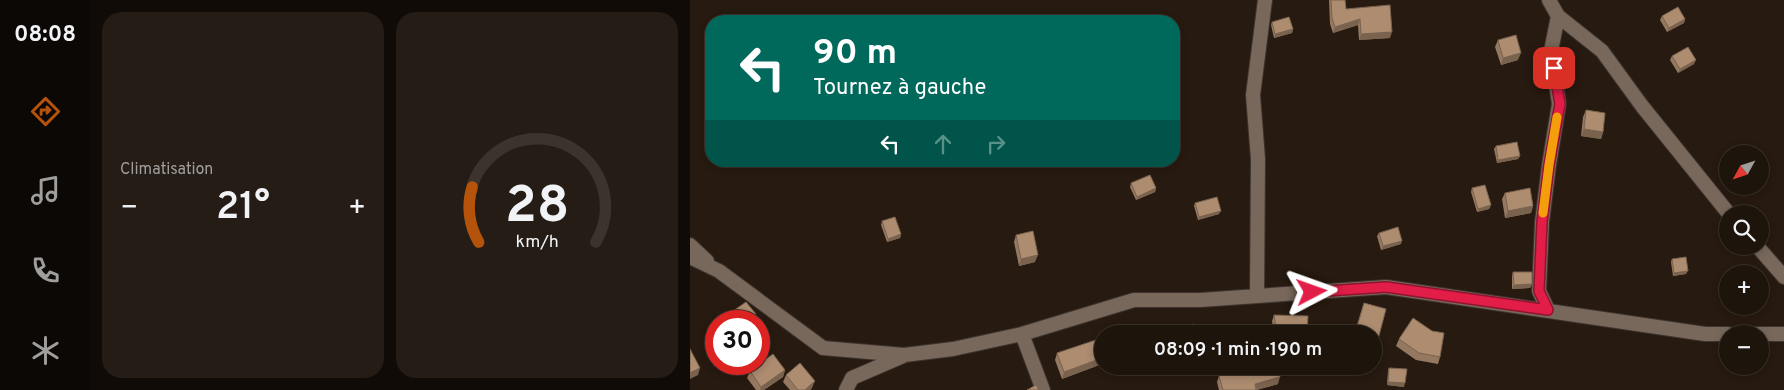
<!DOCTYPE html>
<html lang="fr">
<head>
<meta charset="utf-8">
<style>
  body { margin:0; font-family:Overpass,sans-serif; background:#251d15; color:#f1f3f6; height:100vh; display:flex; flex-direction:column; font-size:19px; white-space:nowrap }
  * { box-sizing:border-box; margin:0 }
  p { font-size:16px; color:#a09e9d }
  .icon { flex:none; width:28px; height:28px; fill:none; stroke:currentColor; stroke-width:2; stroke-linecap:round; stroke-linejoin:round }
  .map { position:relative; flex:1; overflow:hidden }
  .sheet { display:flex; flex-direction:column; gap:12px; padding:12px; background:#100b07; width:600px }
  .sheet>* { flex:none }
  .top-card { position:absolute; left:15px; top:15px; width:475px; height:152px; border-radius:20px; box-shadow:0 2px 8px #0003,0 0 0 1px #3b332d; background:#00695c; color:#fff; overflow:hidden }
  .needle { width:32px; rotate:230deg }
  .tools { position:absolute; left:1029px; top:145px; display:grid; gap:10px }
  .tools a { display:grid; place-items:center; width:50px; height:50px; border-radius:50%; background:#1d140c; box-shadow:0 2px 8px #0003,0 0 0 1px #3b332d; font-size:25px }
  .speed { position:absolute; left:15px; top:310px; display:flex; gap:10px; font-size:25px; font-weight:700; text-align:center }
  .speed>* { display:grid; place-content:center; width:65px; height:65px; border-radius:50%; background:#1d140c; box-shadow:0 2px 8px #0003,0 0 0 1px #3b332d; line-height:1 }
  .speed .limit { border:8px solid #d22; background:#fff; color:#111 }
  .pin { position:absolute; display:grid; place-items:center; width:42px; height:42px; color:#fff; margin:-21px; border-radius:10px; box-shadow:0 2px 8px #0006 }
  .me { position:absolute; width:55px; margin:-28px; rotate:86deg; stroke-linejoin:round; filter:drop-shadow(0 0 4px #0008) }
  .turn { display:flex; align-items:center; gap:18px; height:105px; padding:0 25px; font-size:22px }
  .turn .icon { width:65px; height:65px; stroke-width:2.5 }
  .turn b { display:block; font-size:35px; line-height:42px }
  .lanes { display:flex; align-items:center; height:48px; padding:0 25px; background:#0003; justify-content:center; gap:25px; direction:ltr }
  .lanes .off { opacity:.35 }
  .big { font-size:38px; font-weight:600; line-height:1.1 }
  .sheet .tile { flex:1; display:flex; flex-direction:column; justify-content:center; gap:8px; min-width:0; padding:0 18px; border-radius:20px; background:#251d15 }
  .sheet .dial { align-items:center; gap:0 }
  .dial svg { height:130px; overflow:visible; fill:none; stroke:#3b332d; stroke-width:7; stroke-linecap:round; text-anchor:middle }
  .dial text { fill:#f1f3f6; stroke:none }
  .heat { display:flex; justify-content:space-between; align-items:center; font-size:28px; direction:ltr }
  .sheet .tiles { flex:1; display:grid; gap:12px; grid-template-columns:repeat(2,1fr) }
  .trip { position:absolute; left:404px; top:325px; width:288px; height:50px; border-radius:25px; background:#1d140c; box-shadow:0 2px 8px #0003,0 0 0 1px #3b332d; font-weight:600; line-height:50px; text-align:center }
  main { display:flex; flex:1; min-height:0 }
  .dock { display:flex; flex-direction:column; width:90px; justify-content:space-around; align-items:center; background:#0c0805; color:#a09e9d }
  .dock .icon { width:35px; height:35px }
  .dock .current { color:#b45309 }
  .dock b { font-size:22px; color:#f1f3f6 }
  .map>svg:first-child { display:block }
</style>
</head>
<body>
<main>
<nav class="dock">
<b>08:08</b>
<svg class="icon current" aria-label="directions" viewBox="0 0 24 24"><path d="M12 3l9 9-9 9-9-9zM9 14v-3h6M13 9l2 2-2 2"/></svg>
<svg class="icon" aria-label="music" viewBox="0 0 24 24"><path d="M9 18V5l10-2v13"/><circle cx="6" cy="18" r="3"/><circle cx="16" cy="16" r="3"/></svg>
<svg class="icon" aria-label="phone" viewBox="0 0 24 24"><path d="M5 4h4l2 5-3 2q2 4 5 5l2-3 5 2v4C11 20 4 13 5 4z"/></svg>
<svg class="icon" aria-label="climate" viewBox="0 0 24 24"><path d="M12 3v18M4 7l16 10M4 17L20 7"/></svg>
</nav>
<section class="sheet">
<div class="tiles">
<div class="tile"><p>Climatisation</p>
<div class="heat"><a>−</a><b class="big">21°</b><a>+</a></div>
</div>
<div class="tile dial"><svg viewBox="0 0 100 80">
<path d="M14 69A42 42 0 1 1 86 69"/>
<path d="M14 69A42 42 0 0 1 10 35" stroke="#b45309"/>
<text x="50" y="56" font-size="32" font-weight="700">28</text>
<text x="50" y="72" font-size="11">km/h</text>
</svg></div>
</div>
</section>
<div class="map">
<svg width="1094" height="390" viewBox="0 0 1094 390">
  <rect width="100%" height="100%" fill="#271a10"/>
  <g fill="none" stroke-linecap="round" stroke-linejoin="round">
    <defs>
      <path id="street" d="M859,0L868,16L912,51L952,106L1039,214
        M0,245L17,261
        M1067,246L1094,277
        M0,257L29,271L133,348L214,355L263,349L332,334L444,300H510L696,287L1015,334H1038
        M567,295L568,159L563,95L575,0
        M858,310L849,291L852,222L859,165L869,104L861,51L868,16
        M332,334L353,390
        M1057,334H1094
        M156,390L162,378L213,356"/>
    </defs>
    <!-- street casing -->
    <use href="#street" stroke="#3f342f" stroke-width="16"/>
    <!-- street -->
    <use href="#street" stroke="#78685b" stroke-width="14"/>
  </g>
  <!-- wall -->
  <path fill="#957860" d="M639,0H655L656,9L700,38L669,40L668,25L643,33L640,24Z
    M972,16L995,19L994,23L977,32L970,20Z
    M582,22L603,29L602,33L584,38L581,25Z
    M808,40L828,60L811,65L805,47Z
    M982,56L1004,64L988,73L980,60Z
    M896,110L913,132L911,139L891,136L893,117Z
    M806,146L830,156L828,159L807,163L804,149Z
    M441,183L466,188L465,192L446,200L440,187Z
    M782,188L801,205L799,209L787,212L781,192Z
    M815,193L843,206L841,213L815,218L812,199Z
    M505,203L529,214L508,220L504,206Z
    M192,221L211,234L210,238L197,242L191,225Z
    M689,233L711,244L691,250L687,236Z
    M326,235L345,262L329,266L324,242Z
    M982,259L996,274L983,276L981,262Z
    M823,272L842,284L840,288L822,289V276Z
    M674,303L696,309L683,354L682,334H664Z
    M43,311L66,314L64,318L60,321H46L42,315Z
    M584,315L617,334H584L582,321Z
    M412,338V364L372,379L365,360L367,353Z
    M709,339L750,357L748,364L726,360L706,346Z
    M699,368L714,387L697,385L698,371Z
    M95,370L93,377L74,390H66L57,378L60,371Z
    M96,375L122,388L120,390H100L93,382Z
    M529,376L588,384L566,390H529L527,382Z"/>
  <!-- shaded-wall -->
  <path fill="#79624e" d="M670,19L668,25L643,33L645,27Z
    M995,19L994,23L977,32L979,28Z
    M603,29L602,33L584,38L585,34Z
    M702,32L700,38L669,40L671,34Z
    M831,53L828,60L811,65L813,58Z
    M1006,60L1004,64L988,73L990,69Z
    M894,129L913,132L911,139L891,136Z
    M830,156L828,159L807,163L808,160Z
    M466,188L465,192L446,200L447,197Z
    M801,205L799,209L787,212L788,209Z
    M843,206L841,213L815,218L818,211Z
    M531,211L529,214L508,220L509,217Z
    M211,234L210,238L197,242L198,239Z
    M712,241L711,244L691,250L693,246Z
    M348,255L345,262L329,266L331,259Z
    M998,271L996,274L983,276L984,273Z
    M842,284L840,288L822,289L824,285Z
    M66,314L64,318L60,321H56Z
    M412,358V364L372,379L374,372Z
    M10,368L8,375L0,379V373Z
    M95,370L93,377L74,390H70L71,387Z
    M590,377L588,384L567,390L565,384Z
    M125,381L122,388L120,390H115Z
    M698,382L715,383L714,387L697,385Z"/>
  <!-- building -->
  <path fill="#ad8c70" stroke="#79624e" d="M641,0H655L656,9L700,5L702,32L671,34L670,19L645,27L642,18Z
    M988,7L995,19L979,28L972,16Z
    M599,17L603,29L585,34L582,22Z
    M826,35L831,53L813,58L808,40Z
    M998,47L1006,60L990,69L982,56Z
    M896,110L915,113L913,132L894,129Z
    M827,142L830,156L808,160L806,146Z
    M460,175L466,188L447,197L441,183Z
    M795,185L801,205L788,209L782,188Z
    M840,188L843,206L818,211L815,193Z
    M527,197L531,211L509,217L505,203Z
    M205,217L211,234L198,239L192,221Z
    M708,227L712,241L693,246L689,233Z
    M343,231L348,255L331,259L326,235Z
    M996,257L998,271L984,273L982,259Z
    M823,272H842V284L824,285Z
    M56,302L66,314L56,321H50L43,311Z
    M674,303L696,309L686,347H682V334H665Z
    M584,315L618,316L617,334L587,333Z
    M723,318L742,331L754,333L750,357L729,353L709,339Z
    M504,324L507,334H476V332Z
    M412,338V358L374,372L367,353Z
    M0,349L10,368L0,373Z
    M83,354L95,370L71,387L60,371Z
    M110,363L125,381L115,390H108L96,375Z
    M561,366H587L590,377L565,384L566,390H533L529,376Z
    M699,368L717,369L715,383L698,382Z
    M346,385L349,390H337Z"/>
  <g fill="none" stroke-linecap="round" stroke-linejoin="round">
    <defs>
      <path id="route" d="M622,292L696,287L858,310L849,291L852,222L859,165L870,104L864,68"/>
    </defs>
    <!-- route casing -->
    <use href="#route" stroke="#92132f" stroke-width="12"/>
    <!-- route -->
    <use href="#route" stroke="#e11d48" stroke-width="9"/>
    <!-- slow -->
    <path stroke="#f59e0b" stroke-width="9" d="M853,213L859,165L867,117"/>
  </g>
</svg>
<div class="tools">
<a><svg class="needle" viewBox="-14 -14 28 28"><path d="M0-13l5 13h-10z" fill="#e53935"/><path d="M0 13l5-13h-10z" fill="#a09e9d"/></svg></a>
<a><svg class="icon" aria-label="search" viewBox="0 0 24 24"><circle cx="10" cy="10" r="6"/><path d="M15 15l6 6"/></svg></a>
<a>+</a>
<a>−</a>
</div>
<div class="speed"><div class="limit">30</div></div>
<div class="pin" style="left:864px;top:68px;background:#d93025"><svg class="icon" aria-label="arrive" viewBox="0 0 24 24"><path d="M6 21V4h12l-3 4 3 4H6"/></svg></div>
<svg class="me" style="left:622px;top:292px" viewBox="-20 -20 40 40"><path d="M0-17L14 15 0 8-14 15z" fill="#e11d48" stroke="#fff" stroke-width="4"/></svg>
<div class="trip">08:09 · 1 min · 190 m</div>
<div class="top-card">
<div class="turn"><svg class="icon" aria-label="left" viewBox="0 0 24 24"><path d="M17 20v-9H6M10 6l-5 5 5 5"/></svg><div><b>90 m</b>Tournez à gauche</div></div>
<div class="lanes"><svg class="icon" aria-label="left" viewBox="0 0 24 24"><path d="M17 20v-9H6M10 6l-5 5 5 5"/></svg><svg class="icon off" aria-label="ahead" viewBox="0 0 24 24"><path d="M12 20V5M6 11l6-6 6 6"/></svg><svg class="icon off" aria-label="right" viewBox="0 0 24 24"><path d="M7 20v-9h11M14 6l5 5-5 5"/></svg></div>
</div>
</div>
</main>
</body>
</html>
